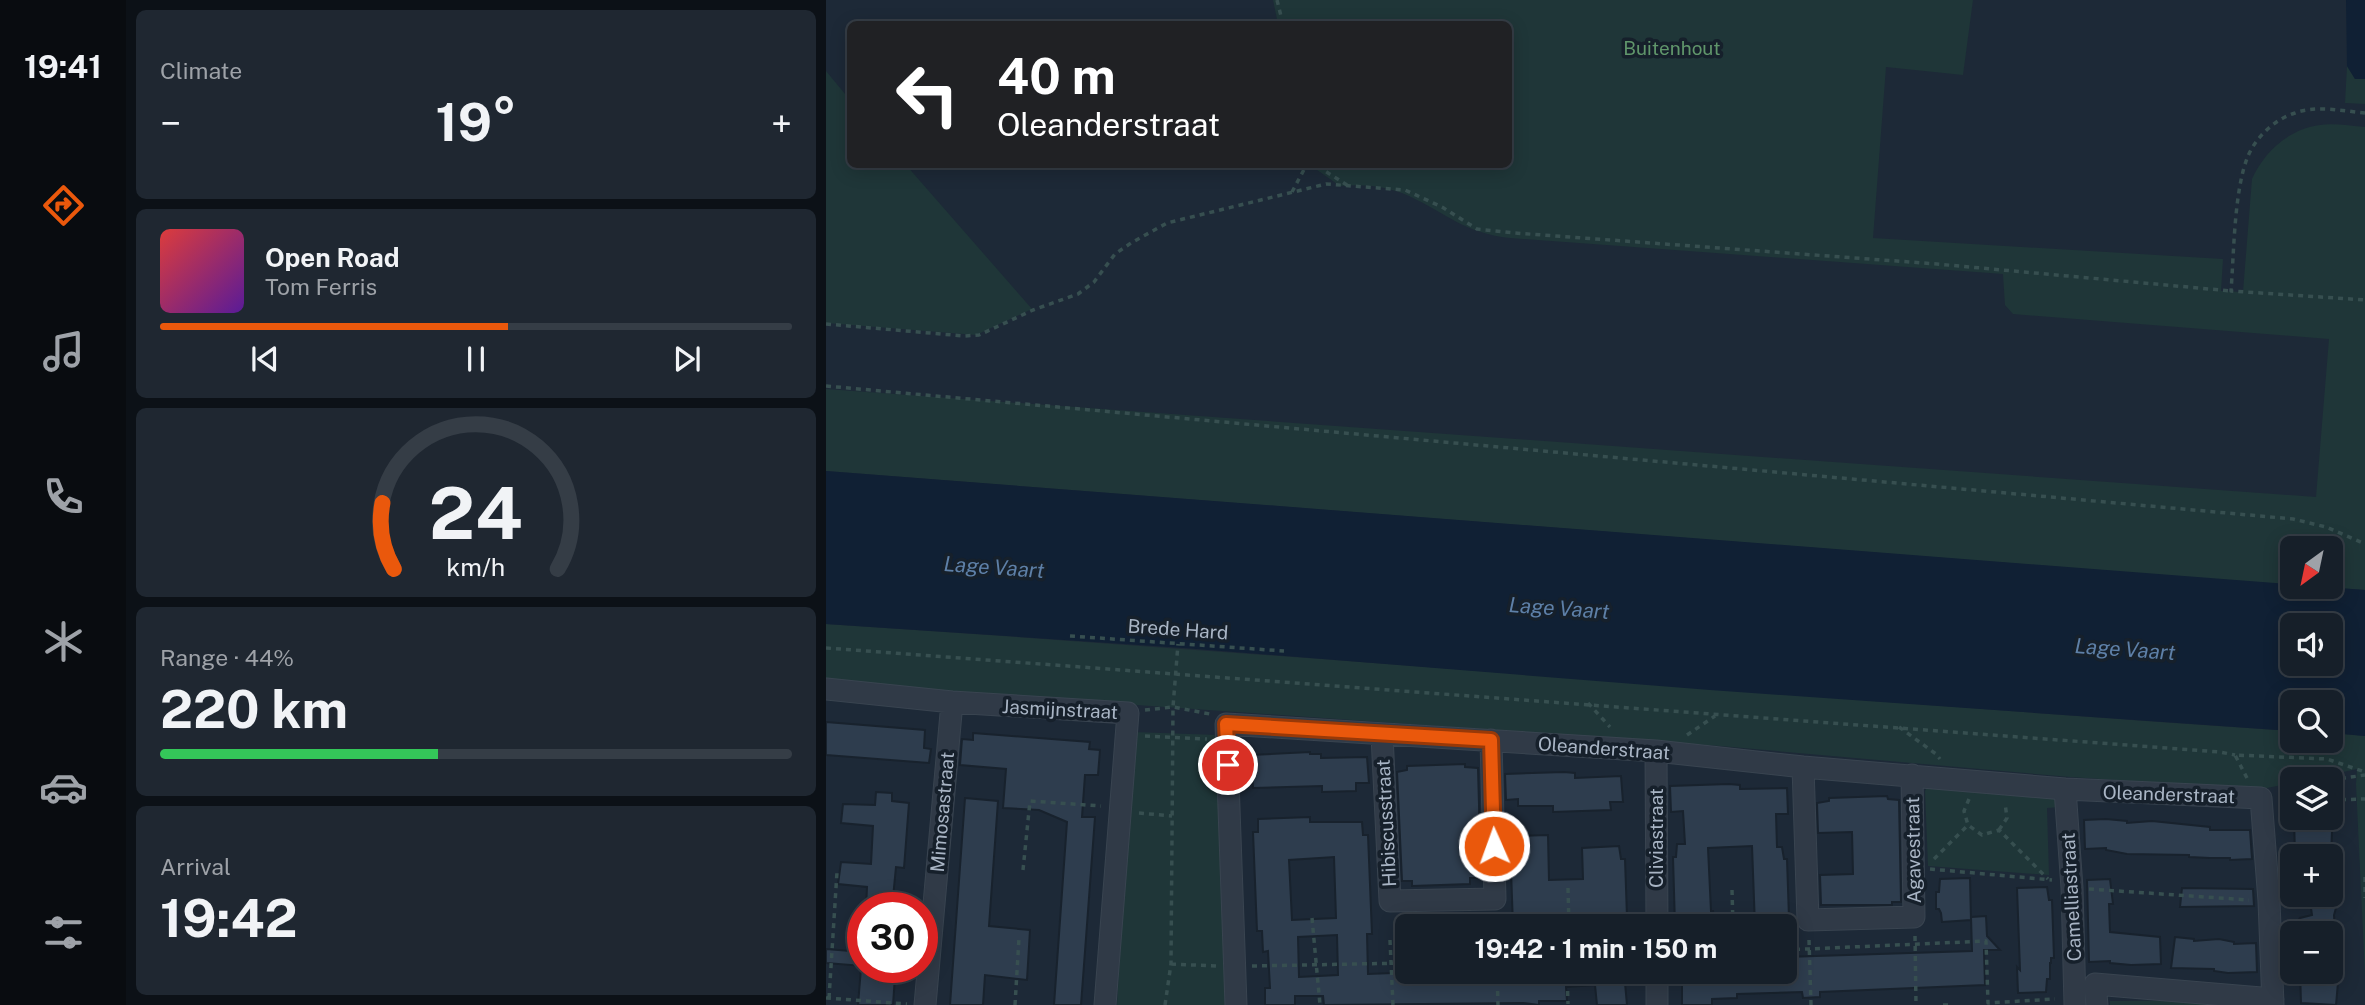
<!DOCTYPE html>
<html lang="en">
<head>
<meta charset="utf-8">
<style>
  body { margin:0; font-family:"Public Sans",sans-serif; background:#1f2731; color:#f1f3f6; height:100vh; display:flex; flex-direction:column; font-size:26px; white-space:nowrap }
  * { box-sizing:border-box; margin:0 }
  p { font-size:23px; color:#9ea2a8 }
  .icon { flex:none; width:38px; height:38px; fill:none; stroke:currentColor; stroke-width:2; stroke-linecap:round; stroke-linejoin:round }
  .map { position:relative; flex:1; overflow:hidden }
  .sheet { display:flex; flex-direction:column; gap:10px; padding:10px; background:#0c1117; width:700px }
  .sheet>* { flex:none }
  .top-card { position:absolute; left:21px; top:21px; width:665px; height:147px; border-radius:10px; box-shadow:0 4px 18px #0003,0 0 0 2px #353d46; background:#202124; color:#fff; overflow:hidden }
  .needle { width:46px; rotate:213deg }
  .fabs { position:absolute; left:1454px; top:536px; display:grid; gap:14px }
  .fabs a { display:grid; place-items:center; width:63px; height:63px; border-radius:10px; background:#161f29; box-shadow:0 4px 18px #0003,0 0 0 2px #353d46; font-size:35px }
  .speed { position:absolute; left:21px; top:892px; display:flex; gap:14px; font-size:35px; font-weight:700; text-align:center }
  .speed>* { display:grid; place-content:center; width:91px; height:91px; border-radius:50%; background:#161f29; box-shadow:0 4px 18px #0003,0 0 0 2px #353d46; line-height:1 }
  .speed .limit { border:10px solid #d22; background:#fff; color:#111 }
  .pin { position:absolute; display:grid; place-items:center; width:60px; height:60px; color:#fff; margin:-30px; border:4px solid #fff; border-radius:50%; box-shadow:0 2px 7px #0007 }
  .me { position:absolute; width:77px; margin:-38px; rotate:358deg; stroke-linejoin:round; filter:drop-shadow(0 0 5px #0008) }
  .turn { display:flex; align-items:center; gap:24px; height:147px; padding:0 35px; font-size:32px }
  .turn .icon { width:91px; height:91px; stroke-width:2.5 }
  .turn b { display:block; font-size:49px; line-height:60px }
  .big { font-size:52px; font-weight:700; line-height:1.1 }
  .sheet .widget { flex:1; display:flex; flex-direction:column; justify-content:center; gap:10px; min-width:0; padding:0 24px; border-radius:10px; background:#1f2731 }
  .sheet .dial { align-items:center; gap:0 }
  .dial svg { height:182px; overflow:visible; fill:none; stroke:#353d46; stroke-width:7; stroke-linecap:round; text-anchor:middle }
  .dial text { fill:#f1f3f6; stroke:none }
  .song { display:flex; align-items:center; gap:21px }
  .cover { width:84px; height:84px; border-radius:10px; background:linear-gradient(135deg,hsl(0 70% 55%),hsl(270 70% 35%)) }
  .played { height:7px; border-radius:4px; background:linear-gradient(90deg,#ea580c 55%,#353d46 55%) }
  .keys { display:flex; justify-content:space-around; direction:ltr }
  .heat { display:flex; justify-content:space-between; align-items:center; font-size:38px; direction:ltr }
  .charge { height:10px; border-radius:5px; background:linear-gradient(90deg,#34c759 44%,#353d46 0) }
  .trip { position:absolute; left:569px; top:914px; width:402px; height:70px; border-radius:10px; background:#161f29; box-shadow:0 4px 18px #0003,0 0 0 2px #353d46; font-weight:700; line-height:70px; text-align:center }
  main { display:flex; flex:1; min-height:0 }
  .dock { display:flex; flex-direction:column; width:126px; justify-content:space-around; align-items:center; background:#090c10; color:#9ea2a8 }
  .dock .icon { width:49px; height:49px }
  .dock .current { color:#ea580c }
  .dock b { font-size:32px; color:#f1f3f6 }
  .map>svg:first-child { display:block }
</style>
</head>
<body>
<main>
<nav class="dock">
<b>19:41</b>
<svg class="icon current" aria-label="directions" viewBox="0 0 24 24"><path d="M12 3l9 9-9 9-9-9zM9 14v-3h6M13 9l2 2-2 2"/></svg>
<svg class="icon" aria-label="music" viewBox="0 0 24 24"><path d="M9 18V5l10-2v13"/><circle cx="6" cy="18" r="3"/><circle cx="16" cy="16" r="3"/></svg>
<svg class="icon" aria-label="phone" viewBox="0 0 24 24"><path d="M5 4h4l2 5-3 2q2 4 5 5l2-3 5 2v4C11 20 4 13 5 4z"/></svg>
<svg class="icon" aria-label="climate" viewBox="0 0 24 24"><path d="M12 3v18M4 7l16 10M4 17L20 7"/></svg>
<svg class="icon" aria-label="car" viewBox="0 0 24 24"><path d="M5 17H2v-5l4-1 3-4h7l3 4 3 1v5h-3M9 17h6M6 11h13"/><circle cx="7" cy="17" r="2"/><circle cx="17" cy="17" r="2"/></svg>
<svg class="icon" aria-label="filters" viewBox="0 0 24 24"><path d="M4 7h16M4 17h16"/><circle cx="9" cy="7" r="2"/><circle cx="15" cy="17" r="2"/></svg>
</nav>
<section class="sheet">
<div class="widget"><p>Climate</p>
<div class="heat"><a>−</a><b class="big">19°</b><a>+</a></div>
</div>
<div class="widget">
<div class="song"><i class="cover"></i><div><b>Open Road</b><p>Tom Ferris</p></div></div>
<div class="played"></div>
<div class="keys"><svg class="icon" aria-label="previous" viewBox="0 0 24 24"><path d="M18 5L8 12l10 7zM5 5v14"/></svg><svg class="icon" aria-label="pause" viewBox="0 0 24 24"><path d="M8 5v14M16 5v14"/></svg><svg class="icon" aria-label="next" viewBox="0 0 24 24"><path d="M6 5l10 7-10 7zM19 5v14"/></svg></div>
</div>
<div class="widget dial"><svg viewBox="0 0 100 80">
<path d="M14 69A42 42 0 1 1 86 69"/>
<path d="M14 69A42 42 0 0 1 9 40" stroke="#ea580c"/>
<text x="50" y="56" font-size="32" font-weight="700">24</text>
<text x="50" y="72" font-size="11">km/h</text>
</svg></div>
<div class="widget"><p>Range · 44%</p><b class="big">220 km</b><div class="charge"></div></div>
<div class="widget"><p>Arrival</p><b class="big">19:42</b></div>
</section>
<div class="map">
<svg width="1539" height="1005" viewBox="0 0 1539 1005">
  <rect width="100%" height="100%" fill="#1d2937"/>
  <!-- green -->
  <path fill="#1f3638" d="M447,0H1147L1137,75L1060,67L1047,238L1397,259L1395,291L1417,292L1426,179C1438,152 1463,129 1494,125C1508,123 1525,126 1539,127V590L1484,586H1505V548H1466V585L0,471V389L1490,497L1503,339L1187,314L1179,305L1177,274L684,238C638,233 622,214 583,196C561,186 538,184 514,186L484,165L682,164V24H452Z
    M1521,66L1529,79H1539V104L1519,103Z
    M0,71L24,100V164L80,165L206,309L150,335L0,323Z
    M0,624C489,656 977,698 1466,731V740H1505V733L1539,736V976L1530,784L1531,769L1485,779H1466V783L1441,788H1411L1244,777L894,746L0,683Z
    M307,732L392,735L402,1005H291Z
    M1105,781L1225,791L1234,807L1221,808L1223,875L1102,866L1099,791Z
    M1434,1000V1005H1284V1001Z"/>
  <!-- water -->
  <path fill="#102034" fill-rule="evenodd" d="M1520,0H1539V79H1529L1521,66Z
    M0,471L1539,590V736L1505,733V702H1466V731L884,690L358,648L0,624ZM1466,625H1505V663H1466Z"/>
  <!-- building -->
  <path fill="#2e3d4e" stroke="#18222d" stroke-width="2" fill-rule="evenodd" d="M0,722L99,730L98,748L105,749L103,763L0,755Z
    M147,733L264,742L263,749L274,750L272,775H259L256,817H269L255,1005H228L241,822L213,810L177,808L180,769L134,765L136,739L147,740Z
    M484,752V754H495V758L541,757L543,783H530V791L496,792V786L427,788L425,755Z
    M639,764V767L652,768L655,878H644V884L586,886V881H576L571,772L581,770V766Z
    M738,772L749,773V778L795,776L797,802H784L785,810L727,812V806H692V799L680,800L679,774Z
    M903,784L914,785V789L961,788L962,814H950L951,847H956L958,859H961L963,918H960L959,926H929L926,846L882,848L885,911H887L888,926H849L847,857H850L851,844H859L857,811L845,812L844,786Z
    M50,792L66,793V801L83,803L78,868L70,867L66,908H40L41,887L12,884L15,862L45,864L47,826L15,823L17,804L49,805Z
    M1061,796L1062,799L1073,800L1075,902H1066V905H995L994,875L1027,874L1026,832L992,833L991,803L1003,801V798Z
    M139,798L172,801L163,926L204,930L201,980L159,975L157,1005H124Z
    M484,817V822H536L537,835H542L546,934H541L542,974L619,971H801L802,982L799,983L801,1005H771L769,985L740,987L741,1001H713V1005L697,1003L498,1005L497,996H469V1005H439V988H444L442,951L437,952L436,931H431L427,832H432V819ZM508,857L510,918L466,920L463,860ZM511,935L512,975L473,977L472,937Z
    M1468,817H1501L1506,831L1505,856H1469Z
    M1280,819L1301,821V823L1326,821L1384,827V830H1424L1426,859L1404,860V858H1384L1363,857V855L1301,854L1280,850V848L1259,849L1258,820Z
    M722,835L723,880L757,879L756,848L793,846L795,859H799L801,917H798L797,926H687L685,870H688L690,865L689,849H693L694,836Z
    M1144,878L1145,920L1116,922L1115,913L1113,909H1110V892H1113L1114,879Z
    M1284,879L1287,904H1283L1284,932L1334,937L1335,964L1305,965L1284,963V961L1263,962L1261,880Z
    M1221,887L1223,900H1226L1228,958H1225V963H1224V979H1221L1220,992L1192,993L1191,967L1194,970L1191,888Z
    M1356,888L1427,889L1428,906L1354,907Z
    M1483,894H1514L1508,915L1509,933H1464L1474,918L1486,915Z
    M1160,916L1161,936L1174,950H1158L1159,985L994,992V997L977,998L976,992L911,994V998L886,999V1005H856V972L959,971V957L1146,951L1145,917Z
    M1349,937L1368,939V941L1393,939L1408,942V944L1430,943L1431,972L1402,973L1388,971V969L1345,968Z
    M0,949L37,952V966L0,963Z
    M35,968H62L61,975L69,976L67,1005H32Z
    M1474,971H1513L1510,1005L1475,1003Z"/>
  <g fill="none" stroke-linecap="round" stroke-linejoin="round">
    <defs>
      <path id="minor" d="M0,689L126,702L302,713L279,1005
        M556,735L564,901L669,899L665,740
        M830,751L831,926
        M977,767L982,920L1088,917L1086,775
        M1239,789L1246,888L1249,1005
        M831,971V1005
        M99,1005L126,702
        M410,1005L400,724L830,751L977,767L1239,789L1435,798L1443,901L1447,1005
        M1271,1005L1269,984L1447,999"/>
    </defs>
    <!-- minor casing -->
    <use href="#minor" stroke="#394450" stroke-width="23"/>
    <!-- path -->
    <path stroke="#374f50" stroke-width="3.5" stroke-dasharray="5 5" stroke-linecap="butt" d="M451,0L457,24
      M1539,113C1517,111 1490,105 1469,113C1449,119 1430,137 1422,156C1408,190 1408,253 1405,291L1539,300
      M494,164L499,171L521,185
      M466,192L481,164
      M0,324L138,336L153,335L207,310L252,294L268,282L289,254L305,243L341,223L500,184L579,190L616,207L651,229L689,233L1111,264L1405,291
      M0,386L1467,519L1500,527L1539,544
      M244,636L458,651
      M0,648L1394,752L1409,755
      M762,703L784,727
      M319,710L347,707L384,714
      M1073,727L1110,754L1114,759
      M861,735L889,716
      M319,736L381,739
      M1421,778L1409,755L1501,759L1539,772
      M1505,780L1539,775
      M1454,793L1466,790
      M1143,799L1138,811L1142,825L1156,835L1173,830L1222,879
      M1505,800L1539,799
      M1455,802H1466
      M313,813L346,816
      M1173,830L1181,818L1179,803
      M1108,859L1142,825
      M1104,869L1226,880
      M197,870L204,801L275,806
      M1539,877V898
      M742,888L743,926
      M1263,889L1423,900
      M906,890L907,926
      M486,918L494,1005
      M1089,936L1090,1005
      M564,940L567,1005
      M983,940L985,1005
      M959,950L1160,941L1162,1003L1229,999
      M345,964L390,966
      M426,966L581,963
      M671,971L672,1005
      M741,971L742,1004
      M0,998L81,1004
      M3,998L11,872
      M189,1005L193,938
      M339,1005L345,964L347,707L352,644
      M1117,1005H1125"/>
    <!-- minor -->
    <use href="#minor" stroke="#303a47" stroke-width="21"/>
  </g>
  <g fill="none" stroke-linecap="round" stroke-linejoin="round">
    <defs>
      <path id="route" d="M402,765L400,724L665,740L668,846"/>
    </defs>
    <!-- route casing -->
    <use href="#route" stroke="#983908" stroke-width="18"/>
    <!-- route -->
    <use href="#route" stroke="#ea580c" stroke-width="12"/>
  </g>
  <g text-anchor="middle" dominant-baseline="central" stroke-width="7" stroke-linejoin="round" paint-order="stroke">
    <!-- park labels -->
    <g font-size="19" fill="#60966b" stroke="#16202b">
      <text x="846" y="48">Buitenhout</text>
    </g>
    <!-- street labels -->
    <g font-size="19" fill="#a9b5c5" stroke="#16202b">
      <text transform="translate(352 629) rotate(4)">Brede Hard</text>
      <text transform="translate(234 709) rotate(3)">Jasmijnstraat</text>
      <text transform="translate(778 748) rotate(4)">Oleanderstraat</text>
      <text transform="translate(1343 794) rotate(2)">Oleanderstraat</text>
      <text transform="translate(116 812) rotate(-85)">Mimosastraat</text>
      <text transform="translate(560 823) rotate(-93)">Hibiscusstraat</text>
      <text transform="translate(830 838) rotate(-90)">Cliviastraat</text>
      <text transform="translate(1087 850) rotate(-91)">Agavestraat</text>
      <text transform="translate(1245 897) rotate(-93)">Camelliastraat</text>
    </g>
    <!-- water labels -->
    <g font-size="21" font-style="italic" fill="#5e80a8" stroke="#16202b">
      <text transform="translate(168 567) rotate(4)">Lage Vaart</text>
      <text transform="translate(733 608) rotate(4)">Lage Vaart</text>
      <text transform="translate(1299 649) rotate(4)">Lage Vaart</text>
    </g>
  </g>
</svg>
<div class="fabs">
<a><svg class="needle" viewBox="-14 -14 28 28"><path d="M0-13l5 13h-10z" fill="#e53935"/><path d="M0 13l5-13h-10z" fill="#9ea2a8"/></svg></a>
<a><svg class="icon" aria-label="sound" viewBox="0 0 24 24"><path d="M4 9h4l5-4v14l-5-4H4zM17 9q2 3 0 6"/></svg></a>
<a><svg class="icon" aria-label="search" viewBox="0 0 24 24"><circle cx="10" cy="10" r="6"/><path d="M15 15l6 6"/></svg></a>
<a><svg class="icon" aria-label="layers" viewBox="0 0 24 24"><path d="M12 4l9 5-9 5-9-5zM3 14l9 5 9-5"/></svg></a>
<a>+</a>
<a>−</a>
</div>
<div class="speed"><div class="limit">30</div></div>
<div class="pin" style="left:402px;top:765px;background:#d93025"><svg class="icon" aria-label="arrive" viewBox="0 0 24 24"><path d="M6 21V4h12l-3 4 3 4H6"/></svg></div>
<svg class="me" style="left:668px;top:846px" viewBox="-20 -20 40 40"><circle r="17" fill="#ea580c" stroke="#fff" stroke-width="3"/><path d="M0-11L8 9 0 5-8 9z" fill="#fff"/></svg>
<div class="trip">19:42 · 1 min · 150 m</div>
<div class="top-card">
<div class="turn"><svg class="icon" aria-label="left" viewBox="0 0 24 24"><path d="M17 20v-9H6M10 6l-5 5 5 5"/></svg><div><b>40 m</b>Oleanderstraat</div></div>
</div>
</div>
</main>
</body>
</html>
